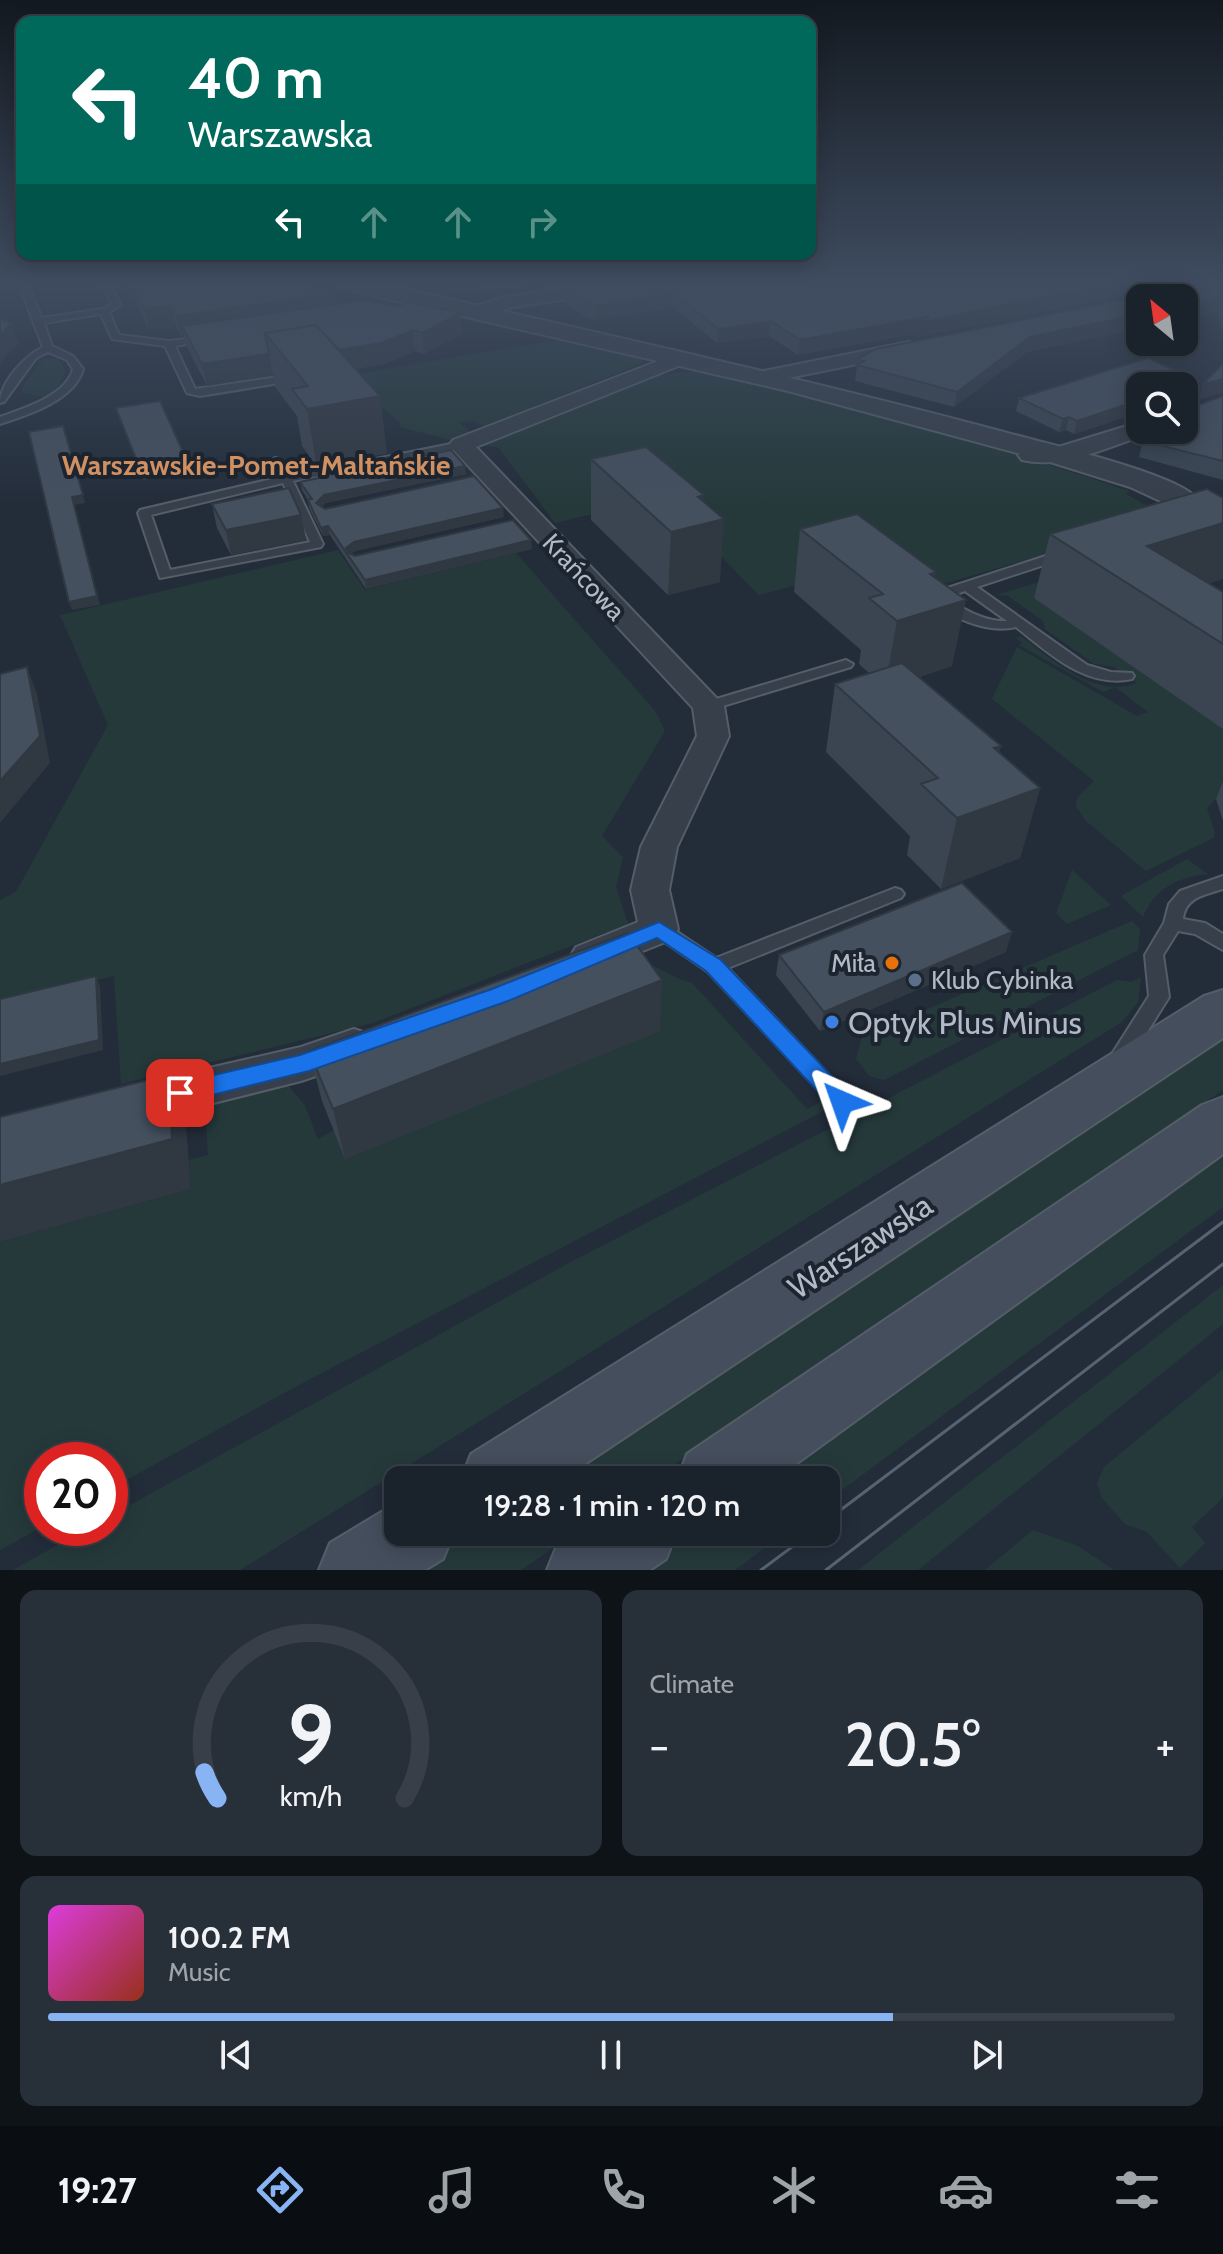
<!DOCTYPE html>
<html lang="en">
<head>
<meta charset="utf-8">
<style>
  body { margin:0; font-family:Cabin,sans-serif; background:#272f38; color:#f1f3f6; height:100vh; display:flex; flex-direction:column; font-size:30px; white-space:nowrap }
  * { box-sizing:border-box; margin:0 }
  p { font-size:26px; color:#9fa4a9 }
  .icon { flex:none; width:44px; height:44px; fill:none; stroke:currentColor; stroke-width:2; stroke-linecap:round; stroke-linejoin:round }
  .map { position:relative; height:1570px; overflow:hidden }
  .panel { display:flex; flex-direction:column; gap:20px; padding:20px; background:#0e1318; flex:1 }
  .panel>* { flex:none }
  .guide { position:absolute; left:16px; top:16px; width:800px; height:244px; border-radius:16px; box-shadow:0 4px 20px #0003,0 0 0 2px #383f48; background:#00695c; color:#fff; overflow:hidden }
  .needle { width:52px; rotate:331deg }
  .buttons { position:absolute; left:1126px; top:284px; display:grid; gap:16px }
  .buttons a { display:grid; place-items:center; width:72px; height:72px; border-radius:16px; background:#1a222c; box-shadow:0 4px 20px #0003,0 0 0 2px #383f48; font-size:40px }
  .speed { position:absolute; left:24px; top:1442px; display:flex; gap:16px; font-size:40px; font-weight:700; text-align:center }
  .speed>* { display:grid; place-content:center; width:104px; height:104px; border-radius:50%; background:#1a222c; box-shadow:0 4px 20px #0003,0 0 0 2px #383f48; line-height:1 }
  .speed .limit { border:12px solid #d22; background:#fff; color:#111 }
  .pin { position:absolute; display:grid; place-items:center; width:68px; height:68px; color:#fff; margin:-34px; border-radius:16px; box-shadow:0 4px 12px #0006 }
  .me { position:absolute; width:88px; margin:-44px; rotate:317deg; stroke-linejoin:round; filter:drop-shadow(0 0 6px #0008) }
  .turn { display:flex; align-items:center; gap:28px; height:168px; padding:0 40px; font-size:36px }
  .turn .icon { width:104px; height:104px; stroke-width:2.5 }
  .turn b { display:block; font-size:56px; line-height:68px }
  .lanes { display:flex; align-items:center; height:76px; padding:0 40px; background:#0003; justify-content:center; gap:40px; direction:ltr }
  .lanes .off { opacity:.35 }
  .big { font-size:60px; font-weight:600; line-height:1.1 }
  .panel .card { flex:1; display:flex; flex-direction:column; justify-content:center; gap:12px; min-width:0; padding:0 28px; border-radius:16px; background:#272f38 }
  .panel .dial { align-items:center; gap:0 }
  .dial svg { height:208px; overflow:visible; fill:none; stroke:#383f48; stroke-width:7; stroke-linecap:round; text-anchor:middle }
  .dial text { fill:#f1f3f6; stroke:none }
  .song { display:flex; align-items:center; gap:24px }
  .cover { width:96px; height:96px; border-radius:12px; background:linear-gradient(135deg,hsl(300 70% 55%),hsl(10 70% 35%)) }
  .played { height:8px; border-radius:4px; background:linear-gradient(90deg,#88b4f4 75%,#383f48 75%) }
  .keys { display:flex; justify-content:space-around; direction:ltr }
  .heat { display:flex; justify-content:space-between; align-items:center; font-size:44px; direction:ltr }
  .panel .tiles { flex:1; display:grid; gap:20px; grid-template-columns:1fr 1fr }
  .card:last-child { grid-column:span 2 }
  .trip { position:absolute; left:384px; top:1466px; width:456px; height:80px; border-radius:16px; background:#1a222c; box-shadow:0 4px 20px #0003,0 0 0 2px #383f48; font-weight:600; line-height:80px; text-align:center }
  .tabs { display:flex; height:128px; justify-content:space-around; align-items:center; background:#0a0e12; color:#9fa4a9 }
  .tabs .icon { width:56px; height:56px }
  .tabs .active { color:#88b4f4 }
  .tabs b { font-size:36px; color:#f1f3f6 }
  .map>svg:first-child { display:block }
</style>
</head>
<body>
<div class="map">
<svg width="1223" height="1570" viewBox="0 0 1223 1570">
  <rect width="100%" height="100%" fill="#232d3a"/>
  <!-- green -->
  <path fill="#25393b" d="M566,339L644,357V362L484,427L473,421L459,422L471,433L450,440L400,427V423L371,398L314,381Z
    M58,358L66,371L56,390L45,397L22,393V388L43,359Z
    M698,371C844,404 987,443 1129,491L1126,494L1150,507L1059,550L930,588L847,571L759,595L663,497L555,523L498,447L484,446L492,439L650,376Z
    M1169,543L1194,556L1223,726V791L1207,808L1215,833L1213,838L1146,871L1086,821L1076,806L1077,798L1094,781L992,699L1017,647L1137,716L1148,712L1115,687L1103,692L1019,645L1022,643L1016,638L1021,636C1053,660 1094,699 1137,683L1114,667L1094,664L1045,629L1043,621L1008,596L996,595Z
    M338,550L365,590L516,553L656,712L665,731L602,836L623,857L616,887L628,924L373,1023L121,1084L114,976L0,1003V900L16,892L108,725L60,615Z
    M1187,859L1208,874C1178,877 1155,888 1143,917L1121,896Z
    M1072,870L1111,905L1067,924L1056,913Z
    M1132,921L1140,929L1138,950L884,1080L869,1076L856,1059L862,1037Z
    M639,960C658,966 672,978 692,983L807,1109L826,1099L833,1106L295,1387L110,1489V1460H42V1527L0,1550V1242L191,1189L189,1160L208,1155L205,1105L286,1083L304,1104L318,1139Z
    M1141,977L1138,1002L1122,1022L240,1570H13L88,1528H110V1516L569,1263L1117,980L1132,982Z
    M1223,1037V1090L652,1480H547Z
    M1223,1153V1207L826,1502V1480H768Z
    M1223,1285V1324L918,1570H858Z
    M1223,1369V1498L1192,1527L1205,1543L1180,1568L1147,1532L1125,1524L1102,1498L1097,1483L1104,1467Z
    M1033,1530L1078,1546L1114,1570H985Z
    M468,1532H577L521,1570H410Z
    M696,1532H786L735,1570H643Z"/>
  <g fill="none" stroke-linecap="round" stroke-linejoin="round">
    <defs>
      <path id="service" d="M19,284H27L42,318L102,309L112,304L101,284H109L121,305L109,312L119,335L169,341L211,336V340L175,346L195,389L292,375L297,378L292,381L200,396L187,393L165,346L112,339L101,314L44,323L52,346L73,356L83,369C75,400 28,415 0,424V417C24,408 66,396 73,369L67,360L48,352L36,358L4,402L0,403C0,382 25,356 43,347Z
        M461,442L466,445L465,447L376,465L370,462L376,459Z
        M275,458L279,459L290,475L345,465L351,468L345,471L293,481L323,544L321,547L160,578L138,513L140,510L280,477L269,461ZM283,483L310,542L170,570L151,515Z
        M1064,550L1070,554L1068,557L977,587L1087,665L1111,672L1132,673L1134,676L1132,679C1086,689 1049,653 1016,627C986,634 949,617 927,597L929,594ZM965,591L1007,621C983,622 965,609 945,598Z
        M846,660L853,664L851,667L713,709H703L701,706L703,703Z
        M1223,876V889C1205,895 1185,897 1183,919L1205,923L1223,934V950L1195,934L1178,931L1163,955L1169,997L1126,1066L1119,1068L1112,1066L1109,1060L1112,1054L1149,996L1145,955L1164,923L1169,904L1180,891Z
        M895,888L901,890L904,894L901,898L728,968L849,1096L852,1102L849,1108L842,1111L835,1108L707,971L653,934L650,929L653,924H665L716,958Z"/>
      <path id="minor" d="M595,284H641L632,289L508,308L477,318L468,312L470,308L505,297Z
        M909,342L916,344L919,348L916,352L764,383L754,377L764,371Z
        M679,353L689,359L686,363L476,447L724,706L729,736L677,847L669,890L678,929L673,939L590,972L576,967L570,957L576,947L638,922L631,890L641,847L697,736L693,708L449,445L453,440Z
        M1140,422V430H1151L1148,434C1109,446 1063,470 1022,460L1018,455L1022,450L1055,448Z
        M354,1029L369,1034L375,1046L369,1058L301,1081L130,1124L114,1118L108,1105L114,1092L130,1086L301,1047Z"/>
      <path id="tertiary" d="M342,284H383C591,331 798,377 1004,432C1040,442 1180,474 1197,499L1193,506L1182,508L1171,506L1130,487L1047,461L788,391L353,291Z"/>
      <path id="secondary" d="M1223,990V1038L561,1480H461L471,1454L1204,996Z
        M1223,1097V1154L774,1480H677L687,1454L1202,1105Z
        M398,1502V1532H454L443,1559L425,1570H319L330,1543Z
        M574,1532H677L666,1559L650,1570H547L558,1543Z"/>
    </defs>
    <!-- service casing -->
    <use href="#service" stroke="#545d68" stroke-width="4"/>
    <!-- minor casing -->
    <use href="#minor" stroke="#545d68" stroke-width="4"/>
    <!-- tertiary casing -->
    <use href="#tertiary" stroke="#545d68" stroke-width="4"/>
    <!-- secondary casing -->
    <use href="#secondary" stroke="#545d68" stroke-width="4"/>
    <!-- service -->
    <use href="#service" fill="#363f4a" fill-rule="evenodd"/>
    <!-- minor -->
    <use href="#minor" fill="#363f4a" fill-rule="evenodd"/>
    <!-- tertiary -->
    <use href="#tertiary" fill="#363f4a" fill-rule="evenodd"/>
    <!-- secondary -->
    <use href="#secondary" fill="#444e5d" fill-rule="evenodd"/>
    <!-- tram -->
    <path stroke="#586371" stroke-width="3" d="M826,1521L1223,1222
      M761,1570L812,1532
      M826,1570L1223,1264"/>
  </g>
  <!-- wall -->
  <path fill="#3a4551" d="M139,284H312L313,287L337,304L397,307L460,313L462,334L424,354L415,351L385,364L355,369L387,453L317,467L302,446L297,416L275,387L273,375L207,386L187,347L184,336H181L176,326L149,330L137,305L132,285Z
    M476,284H536L484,292Z
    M591,284H1183L1173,287L1223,284V332L1218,312L1027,352L954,407L855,381L858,359L1144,296L1145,294L1139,292L917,337L918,333L798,355L769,336L717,343L673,307L596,320L588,318L564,302L563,288Z
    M1148,358L1198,381L1194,394L1184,398V386H1140V412L1074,434L1066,430L1059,432L1016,411L1019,398Z
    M1223,396V480L1139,457L1143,441L1190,408Z
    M116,408L190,471L143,480Z
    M591,459L703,501L720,582L668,595L591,520Z
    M399,461L466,474L325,503L322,506L325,509L504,517L355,551L351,554L355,556L532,549L366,589L330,535L323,536L309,508L308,500L302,490L300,482L324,477L323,470Z
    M212,504L301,515L306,540L231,555L217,528Z
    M800,529L935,577L952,666L919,677L1001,746L999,753L1040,788L1020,858L941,889L907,855L910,836L826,752L835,684L869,673L859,664L861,650L794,592Z
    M1050,534L1210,584L1223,592V729L1034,598Z
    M1223,781V821L1216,799Z
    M1006,952L820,1031L776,975L779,955Z
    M660,1031L345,1159L322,1101L309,1051Z"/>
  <!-- shaded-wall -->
  <path fill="#303842" d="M306,284H312L314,296L336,293L339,313L182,326L184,336H181L177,316Z
    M484,284H536L484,292Z
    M546,284H573L546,288Z
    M1112,284H1141L1139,292L917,337L918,333L798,355L800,340Z
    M1149,284H1183L1146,294Z
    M674,293L673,307L596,320V306Z
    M1222,298L1218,312L1184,319V306Z
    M171,306L176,326L149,330L144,309Z
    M460,313L462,334L424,354L422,333Z
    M1140,314V328L1027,352L954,407L957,392L1030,337Z
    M771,321L769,336L717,343L718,329Z
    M12,323L18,344L0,363V335Z
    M413,330L415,351L385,364L342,371L339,350Z
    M269,354L273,375L207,386L202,364Z
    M1223,379V393L1198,400L1203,384Z
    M1198,381L1194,394L1184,398V386Z
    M380,396L387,453L317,467L307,409Z
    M1140,400V412L1074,434L1077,421Z
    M1069,417L1066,430L1059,432L1063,419Z
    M188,463L190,471L143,480L141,471Z
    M465,466L466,474L325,503L317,511L316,503L324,495Z
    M83,495L85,503L74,505L100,605L72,610L69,602L72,497Z
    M704,495L702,524L724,519L720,582L668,595L671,532L698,497Z
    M503,508L504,517L355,551L349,556L346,548L354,542Z
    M301,515L306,540L231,555L226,530Z
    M1223,523V579L1156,601L1147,546Z
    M328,526L330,535L323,536L321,528Z
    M531,540L532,549L366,589L365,580Z
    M936,572L929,611L966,600L952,666L885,687L897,621L930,574Z
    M27,667L37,694L50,763L0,823V781Z
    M1001,746L985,808L1040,788L1020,858L941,889L957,818L994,748Z
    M1012,932L1006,952L820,1031L824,1012Z
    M96,976L100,986L103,1050L0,1076V1064Z
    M662,980L660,1031L345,1159L333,1109Z
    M168,1075L186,1126L191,1189L0,1242V1185Z"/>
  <!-- building -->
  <path fill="#44505e" stroke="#303842" stroke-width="2" d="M139,284H306L304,286L336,293L177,316L171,306L144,309L132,285Z
    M591,284H1112L920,322L930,316L800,340L771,321L718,329L674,293L596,306L588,304L563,288Z
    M1198,284H1223V301L1222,298L1184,306V298H1140V314L1030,337L957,392L857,365L864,361L858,359L876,349L1144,296L1147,287H1186Z
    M366,300L397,307L407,302L460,313L422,333L413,330L382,343L339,350L316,325L265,333L269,354L202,364L182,326Z
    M0,319L12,323L0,335Z
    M316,325L380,396L307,409L292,389L308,386L265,333Z
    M1148,358L1198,381L1183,386H1140V400L1077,421L1069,417L1063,419L1019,398Z
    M1223,364V379L1203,384Z
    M1223,396V461L1143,441L1155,430H1184V402L1186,400L1190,408Z
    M160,401L188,463L141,471L116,408Z
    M63,426L83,495L72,497L97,596L69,602L29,432Z
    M646,447L704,495L698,497L724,519L671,532L591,459Z
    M451,450L465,466L324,495L316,503L325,509L474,476L503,508L354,542L346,548L347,552L355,556L513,520L531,540L365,580L328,526L321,528L308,500L312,499L300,482L328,476L323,470L394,456L399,461Z
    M289,488L301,515L226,530L212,504Z
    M1207,489L1223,498V523L1147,546L1223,592V644L1050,534Z
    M857,514L936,572L930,574L966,600L897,621L869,598L883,594L800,529Z
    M902,663L1001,746L994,748L1040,788L957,818L921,784L938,778L835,684Z
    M27,667L40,736L0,781V674Z
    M962,883L1012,932L824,1012L779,955Z
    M628,933L662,980L333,1109L309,1051Z
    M96,976L99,1040L0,1064V999Z
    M168,1075L172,1139L0,1185V1117Z"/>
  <!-- sky -->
  <linearGradient id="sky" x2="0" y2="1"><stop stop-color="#131920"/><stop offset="0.56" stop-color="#3f4c60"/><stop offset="1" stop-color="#3f4c60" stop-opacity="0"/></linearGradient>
  <rect width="1223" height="504" fill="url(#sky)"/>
  <!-- route -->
  <path fill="#1a73e8" stroke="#114b97" stroke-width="2" d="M659,922L721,960L850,1095L854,1102L850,1109L842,1111L834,1109L706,971L657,938L508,1001L309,1071L180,1103L172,1100L169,1093L172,1086L180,1083L300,1055L492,989Z"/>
  <!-- markers -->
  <circle fill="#e8710a" stroke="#1c242f" stroke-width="3" cx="892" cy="963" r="8"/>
  <circle fill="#5c6f8a" stroke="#1c242f" stroke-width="3" cx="915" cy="980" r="8"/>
  <circle fill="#3f7fe0" stroke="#1c242f" stroke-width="3" cx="832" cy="1022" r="8"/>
  <g text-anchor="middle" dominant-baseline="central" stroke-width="8" stroke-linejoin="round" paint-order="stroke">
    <!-- street labels -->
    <g font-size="26" fill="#b1bac6" stroke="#1c242f">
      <text transform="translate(584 577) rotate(47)">Krańcowa</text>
    </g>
    <!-- poi labels -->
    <g font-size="26" fill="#b1bac6" stroke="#1c242f" text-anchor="end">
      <text x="876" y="963">Miła</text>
      <text x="931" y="980" text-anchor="start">Klub Cybinka</text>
    </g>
    <!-- far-district labels -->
    <g font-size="28" font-weight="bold" fill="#d09062" stroke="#1c242f">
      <text x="256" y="465">Warszawskie-Pomet-Maltańskie</text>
    </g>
    <!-- near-poi labels -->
    <g font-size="32" fill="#b1bac6" stroke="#1c242f" text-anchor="start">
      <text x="848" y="1022">Optyk Plus Minus</text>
    </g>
    <!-- near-street labels -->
    <g font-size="32" fill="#b1bac6" stroke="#1c242f">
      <text transform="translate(860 1246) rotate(-33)">Warszawska</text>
    </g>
  </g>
</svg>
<div class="buttons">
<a><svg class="needle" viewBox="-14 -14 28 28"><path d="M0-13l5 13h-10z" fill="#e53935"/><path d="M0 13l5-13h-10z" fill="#9fa4a9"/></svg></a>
<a><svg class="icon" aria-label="search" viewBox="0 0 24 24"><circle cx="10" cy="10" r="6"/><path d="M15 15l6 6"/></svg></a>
</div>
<div class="speed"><div class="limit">20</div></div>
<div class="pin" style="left:180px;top:1093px;background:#d93025"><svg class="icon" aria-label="arrive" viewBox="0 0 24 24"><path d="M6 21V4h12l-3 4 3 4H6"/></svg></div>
<svg class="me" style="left:842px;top:1102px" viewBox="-20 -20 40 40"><path d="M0-17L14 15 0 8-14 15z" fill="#1a73e8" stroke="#fff" stroke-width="4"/></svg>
<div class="trip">19:28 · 1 min · 120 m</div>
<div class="guide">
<div class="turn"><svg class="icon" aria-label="left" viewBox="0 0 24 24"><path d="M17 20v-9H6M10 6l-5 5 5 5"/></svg><div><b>40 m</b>Warszawska</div></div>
<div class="lanes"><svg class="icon" aria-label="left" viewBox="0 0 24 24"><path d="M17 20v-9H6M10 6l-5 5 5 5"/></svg><svg class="icon off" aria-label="ahead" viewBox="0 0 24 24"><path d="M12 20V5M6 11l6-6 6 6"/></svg><svg class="icon off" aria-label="ahead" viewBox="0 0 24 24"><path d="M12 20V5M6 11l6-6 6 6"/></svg><svg class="icon off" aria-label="right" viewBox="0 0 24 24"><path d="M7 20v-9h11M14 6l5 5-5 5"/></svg></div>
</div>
</div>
<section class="panel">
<div class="tiles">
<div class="card dial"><svg viewBox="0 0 100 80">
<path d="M14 69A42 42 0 1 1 86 69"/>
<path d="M14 69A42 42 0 0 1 9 59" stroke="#88b4f4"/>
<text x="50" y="56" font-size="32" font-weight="700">9</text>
<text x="50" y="72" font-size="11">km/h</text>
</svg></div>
<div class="card"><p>Climate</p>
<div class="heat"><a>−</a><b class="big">20.5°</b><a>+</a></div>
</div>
<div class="card">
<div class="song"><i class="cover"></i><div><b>100.2 FM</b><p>Music</p></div></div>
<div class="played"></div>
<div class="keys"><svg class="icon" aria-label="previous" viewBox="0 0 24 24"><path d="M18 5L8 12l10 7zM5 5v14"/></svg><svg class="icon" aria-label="pause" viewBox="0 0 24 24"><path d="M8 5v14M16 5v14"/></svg><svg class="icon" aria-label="next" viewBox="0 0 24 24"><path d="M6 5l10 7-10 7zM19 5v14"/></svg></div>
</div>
</div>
</section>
<nav class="tabs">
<b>19:27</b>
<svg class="icon active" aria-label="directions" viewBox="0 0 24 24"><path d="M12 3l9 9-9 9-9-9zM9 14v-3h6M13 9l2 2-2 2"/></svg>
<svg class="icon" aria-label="music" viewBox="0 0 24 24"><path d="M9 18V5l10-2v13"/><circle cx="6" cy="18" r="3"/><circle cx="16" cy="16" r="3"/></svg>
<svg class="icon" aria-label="phone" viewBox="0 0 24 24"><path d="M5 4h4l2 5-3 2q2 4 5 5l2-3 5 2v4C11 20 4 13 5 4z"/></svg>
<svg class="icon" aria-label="climate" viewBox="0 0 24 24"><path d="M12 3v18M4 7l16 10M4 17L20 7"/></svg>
<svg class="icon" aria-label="car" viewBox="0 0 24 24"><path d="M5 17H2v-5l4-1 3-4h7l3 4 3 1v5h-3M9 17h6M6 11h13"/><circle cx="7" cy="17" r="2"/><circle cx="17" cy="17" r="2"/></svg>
<svg class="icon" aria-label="filters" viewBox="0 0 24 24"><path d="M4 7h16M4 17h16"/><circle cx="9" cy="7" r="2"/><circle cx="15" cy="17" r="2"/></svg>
</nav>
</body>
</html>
